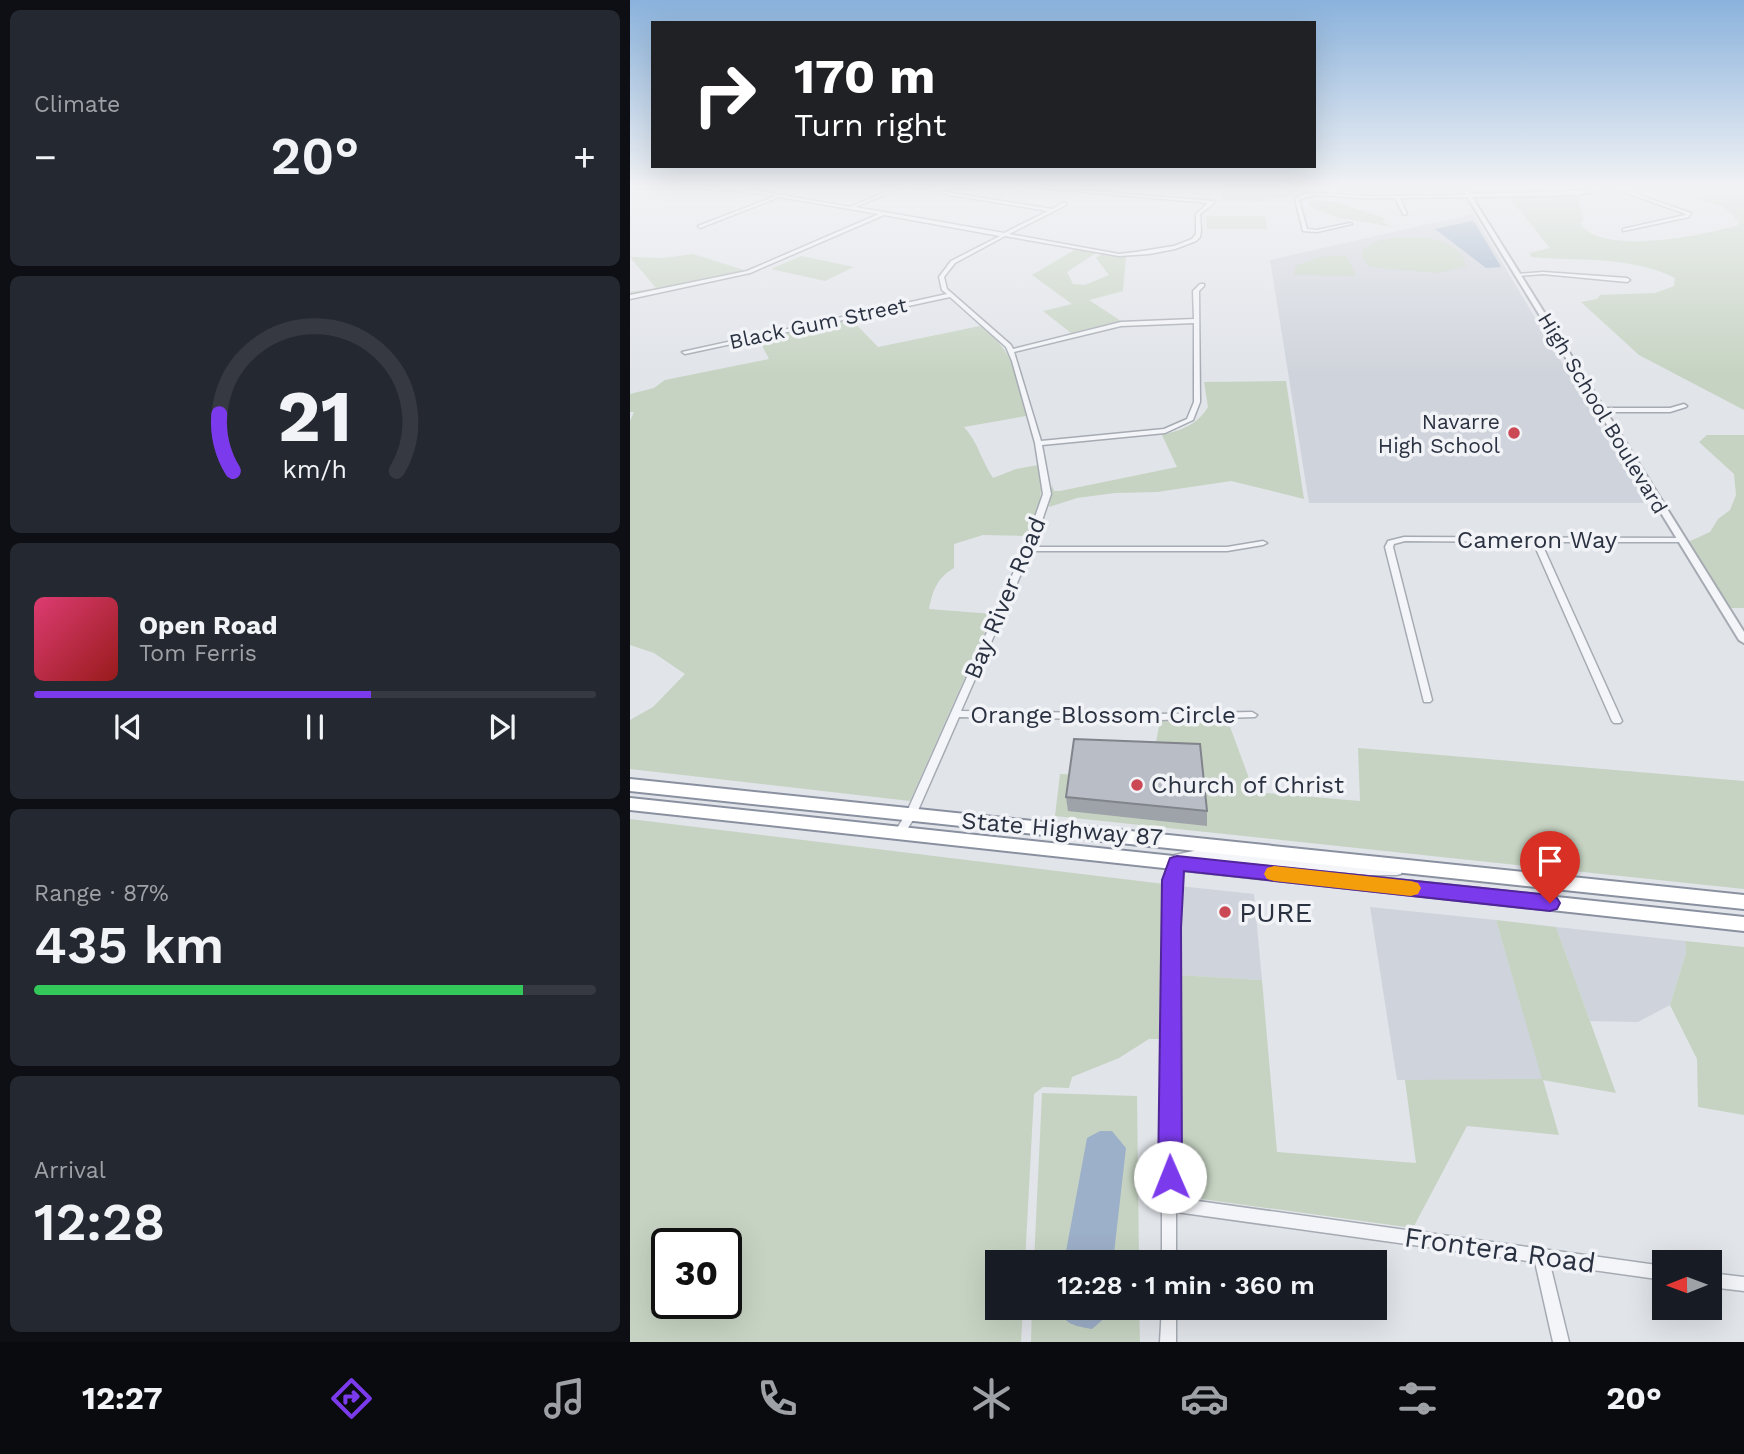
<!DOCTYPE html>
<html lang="en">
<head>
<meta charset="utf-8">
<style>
  body { margin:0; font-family:"Work Sans",sans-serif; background:#242831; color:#f1f3f6; height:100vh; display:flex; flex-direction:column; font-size:26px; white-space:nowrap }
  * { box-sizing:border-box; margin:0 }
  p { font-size:23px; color:#9ea1a6 }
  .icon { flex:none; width:38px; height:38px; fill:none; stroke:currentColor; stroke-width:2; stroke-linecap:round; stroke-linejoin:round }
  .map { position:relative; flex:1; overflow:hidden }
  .side { display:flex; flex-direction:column; gap:10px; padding:10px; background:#0d0f14; width:630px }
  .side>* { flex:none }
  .hud { position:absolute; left:21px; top:21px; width:665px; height:147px; border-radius:0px; box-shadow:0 7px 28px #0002; background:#202124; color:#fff; overflow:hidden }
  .needle { width:46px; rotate:269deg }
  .controls { position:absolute; left:1022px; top:1250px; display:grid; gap:14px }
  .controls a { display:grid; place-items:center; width:70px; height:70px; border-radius:0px; background:#171b24; box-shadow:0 7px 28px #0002; font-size:35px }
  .speed { position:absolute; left:21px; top:1228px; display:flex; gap:14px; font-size:35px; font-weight:700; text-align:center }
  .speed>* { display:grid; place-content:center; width:91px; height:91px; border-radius:50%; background:#171b24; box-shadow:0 7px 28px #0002; line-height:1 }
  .speed .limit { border:4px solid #111; border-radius:10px; background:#fff; color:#111 }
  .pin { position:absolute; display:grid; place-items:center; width:60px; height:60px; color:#fff; margin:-72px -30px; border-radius:50% 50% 50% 0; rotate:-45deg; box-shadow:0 0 7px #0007 }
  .pin .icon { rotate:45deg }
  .me { position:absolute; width:77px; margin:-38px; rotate:359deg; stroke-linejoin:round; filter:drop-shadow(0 0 5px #0008) }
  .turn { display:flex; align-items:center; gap:24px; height:147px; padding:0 28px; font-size:32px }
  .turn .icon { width:91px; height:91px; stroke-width:2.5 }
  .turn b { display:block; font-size:49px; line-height:60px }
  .big { font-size:52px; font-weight:600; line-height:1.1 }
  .side .card { flex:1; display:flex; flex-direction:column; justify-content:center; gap:10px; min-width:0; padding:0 24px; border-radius:10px; background:#242831 }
  .side .dial { align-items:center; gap:0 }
  .dial svg { height:182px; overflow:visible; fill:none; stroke:#363941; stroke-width:7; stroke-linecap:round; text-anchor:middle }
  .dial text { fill:#f1f3f6; stroke:none }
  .song { display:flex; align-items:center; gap:21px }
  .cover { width:84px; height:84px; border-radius:10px; background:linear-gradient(135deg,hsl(340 70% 55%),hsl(0 70% 35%)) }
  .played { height:7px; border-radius:4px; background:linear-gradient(90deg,#7c3aed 60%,#363941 60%) }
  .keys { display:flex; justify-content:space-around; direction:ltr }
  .heat { display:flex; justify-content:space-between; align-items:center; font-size:38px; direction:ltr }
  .charge { height:10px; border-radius:5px; background:linear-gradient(90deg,#34c759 87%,#363941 0) }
  .trip { position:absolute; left:355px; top:1250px; width:402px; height:70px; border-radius:0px; background:#171b24; box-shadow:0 7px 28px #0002; font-weight:600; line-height:70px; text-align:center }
  .tabs { display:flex; height:112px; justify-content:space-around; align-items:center; background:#090b0e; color:#9ea1a6 }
  .tabs .icon { width:49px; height:49px }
  .tabs .active { color:#7c3aed }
  .tabs b { font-size:32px; color:#f1f3f6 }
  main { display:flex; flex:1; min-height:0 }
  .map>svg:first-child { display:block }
</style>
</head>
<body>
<main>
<section class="side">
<div class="card"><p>Climate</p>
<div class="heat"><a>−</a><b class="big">20°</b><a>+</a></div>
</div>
<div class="card dial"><svg viewBox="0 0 100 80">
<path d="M14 69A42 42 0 1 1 86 69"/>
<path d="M14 69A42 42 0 0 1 8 44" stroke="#7c3aed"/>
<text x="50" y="56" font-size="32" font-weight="700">21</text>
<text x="50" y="72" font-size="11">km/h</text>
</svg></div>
<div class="card">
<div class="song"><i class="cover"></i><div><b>Open Road</b><p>Tom Ferris</p></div></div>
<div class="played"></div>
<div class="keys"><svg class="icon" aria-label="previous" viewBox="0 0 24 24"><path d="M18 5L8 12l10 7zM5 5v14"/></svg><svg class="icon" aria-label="pause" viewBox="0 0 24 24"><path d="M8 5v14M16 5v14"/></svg><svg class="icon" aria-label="next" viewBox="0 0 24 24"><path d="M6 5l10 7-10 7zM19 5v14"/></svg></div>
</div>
<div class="card"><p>Range · 87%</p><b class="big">435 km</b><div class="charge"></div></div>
<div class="card"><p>Arrival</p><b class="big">12:28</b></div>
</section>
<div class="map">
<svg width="1114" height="1342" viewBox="0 0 1114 1342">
  <rect width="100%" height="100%" fill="#e1e4e9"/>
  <!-- built -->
  <path fill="#cfd3db" d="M843,214L1016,503H679L640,260Z
    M549,886L624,894L632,980L548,975Z
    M740,907L866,920L913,1080H767Z
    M926,927L1055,941L1056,953L1040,1005L1008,1022L960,1021Z"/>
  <!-- green -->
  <path fill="#c6d3c2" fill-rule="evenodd" d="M525,187H673L651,191L660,196L633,201L591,200L595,191Z
    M1066,187H1114V410L1009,355L951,302L967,299L970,295L1025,293L1044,286L1045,278C1003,256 947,261 901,257L900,253L920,248L878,196L947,193L953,220L950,223C970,257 1076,235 1108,225L1109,221L1093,207L1060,196L1065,191L1061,188Z
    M680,199L706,202L754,218L753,222L763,227L706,217L679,206L678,200Z
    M576,216H635L637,229H577Z
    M784,237C803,238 832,243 836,266L808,273L740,267L733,259L732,252C742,237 767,238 784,237Z
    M446,249L466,253L437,272L443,284L455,285L479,275L466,258L472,254L496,256L493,291L459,300L491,321L441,333L413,311L442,304L402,275Z
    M63,254L114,270L76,281L0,296V292L26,288L0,257L33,258Z
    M716,255L726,276L664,275L665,266L690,257Z
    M171,256L224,267L195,281L141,269Z
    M220,318L248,347L350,326C387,353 385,375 396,416L334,427C349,444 351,460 363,478L386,469L408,465C415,497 409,506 397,536L353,535L324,544V568C307,578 303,590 299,609L363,614L280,801L0,769V720L23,707L55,674L24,653L0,645V421L4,412H0V394L24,388L35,380L139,359L128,338Z
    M656,381L674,499L601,481L527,492L485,493L447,498L419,507L422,485L424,491H430L547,467L532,435C552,430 567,425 578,407L574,382Z
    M1077,435H1114V608H1099L1058,542L1080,532L1088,519L1100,510L1106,495L1104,474L1069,442Z
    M530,721L599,724L624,792L730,801L728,748L1114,781V889L425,816L430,774L519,778Z
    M0,819L534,884L530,1039H519L489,1058L442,1077L439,1088L413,1087L404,1094L395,1262H368V1307H393L391,1342H0ZM37,1244H96V1304H37Z
    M866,920L926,927L986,1093L913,1080L929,1135L837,1126L783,1228L550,1196L548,975L632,980L647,1152L786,1163L775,1080L912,1079Z
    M1055,941L1114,947V1115L1068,1107L1067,1059L1040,1005L1056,953Z
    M412,1093L507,1096L509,1262H404Z
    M402,1307H509L510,1342H401Z"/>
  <!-- water -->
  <path fill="#9db0c9" d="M843,221L845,223L871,267L856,268L805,229Z
    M470,1131H482L496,1148L483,1262H434L457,1138Z
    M430,1307H478L477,1316L462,1329C447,1326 432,1325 430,1307Z"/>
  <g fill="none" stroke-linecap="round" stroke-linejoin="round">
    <defs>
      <path id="minor" d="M0,187H81L124,190L220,207L268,187H272L271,188L225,207L374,233L418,211L320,195L299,188H280L278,187H343L341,188H307L321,193L422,209L432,203H436V205L379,234L489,254L506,252L544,246L562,239L566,234V214L578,203L411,188L409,187L584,201V203L570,214L571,231L570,237L566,241L545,249L519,254L489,256L375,236L325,263L314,277L317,289L381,345L383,349L491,322L564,319L563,291L570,284H574V286L569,291L570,402L563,420L535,433L412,445L421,494L403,547H597L633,541L637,543L633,545L597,551H401L331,711L529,714L622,712L627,715L625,717L529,720L329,717L286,815L273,836L269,837L265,836L264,833L276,814L394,549L413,494L405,443L382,361L376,347L320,297L55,354L52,352L317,294L312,290L309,277L321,261L370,236L254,215L120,273L0,299V295L117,271L249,214L149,197L70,228L68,226L146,196C97,188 49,188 0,188ZM564,323V402L557,419L534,429L411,441L384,352L491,326Z
        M980,187H985L1061,213L1059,217L993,231V229L1055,215L1056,214Z
        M689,193L730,196L839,195L841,196L839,197L770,198L777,214L775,215L773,214L765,198C754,198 742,199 731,198C711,198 687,190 669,200L677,229L687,230L720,223L722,224L687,232L673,231L665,199L674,194Z
        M913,272L997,278L1000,280L997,282L913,274L888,276L886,275L888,274Z
        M1054,404L1057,406L1056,407L1040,412H972L969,410L972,408H1040Z
        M774,537L1054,538L1055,540L1051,542H911L992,721L990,723H984L982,721L903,542L775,541L764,544L763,547L802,700L800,702H794L755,547L758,541Z
        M568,850L739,867H767L771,868L772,871L771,874L767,875H739L568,858L553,861L547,880L544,1071L546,1198L1034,1266V1280L920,1264L939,1342H923L905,1262L546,1212V1262H532V1071L537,880L545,855Z
        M1080,1273L1114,1277V1291L1080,1287Z
        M532,1307H546V1342H530Z"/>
      <path id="tertiary" d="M831,187H835L840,194L947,191L975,187H983L947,195L842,197L1114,632V643L1109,640Z"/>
      <path id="trunk" d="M0,779L1114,895V909L0,791Z
        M0,798L1114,917V931L0,810Z"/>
    </defs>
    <!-- minor casing -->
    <use href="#minor" stroke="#a6abb3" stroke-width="3"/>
    <!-- tertiary casing -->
    <use href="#tertiary" stroke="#a6abb3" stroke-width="4"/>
    <!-- trunk casing -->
    <use href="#trunk" stroke="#8990a0" stroke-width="4"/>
    <!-- minor -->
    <use href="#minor" fill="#f4f5f8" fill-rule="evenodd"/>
    <!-- tertiary -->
    <use href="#tertiary" fill="#f4f5f8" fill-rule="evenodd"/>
    <!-- trunk -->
    <use href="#trunk" fill="#fff" fill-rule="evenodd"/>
  </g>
  <!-- wall -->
  <path fill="#9ea3aa" d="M436,797L577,811V826L438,811Z"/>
  <!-- building -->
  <path fill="#b8bdc6" stroke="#81848b" stroke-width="2" d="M444,739L570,744L577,811L436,797Z"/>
  <!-- sky -->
  <linearGradient id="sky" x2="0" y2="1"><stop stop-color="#8ab2dc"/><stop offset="0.5" stop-color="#f2f3f5"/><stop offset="1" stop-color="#f2f3f5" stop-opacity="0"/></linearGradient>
  <rect width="1114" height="374" fill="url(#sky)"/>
  <!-- route -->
  <path fill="#7c3aed" stroke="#51269a" stroke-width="2" d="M547,856L920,895L927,898L930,903L927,909L920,911L554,871L551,928L552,1177L549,1186L540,1189L531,1186L528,1177L532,880L540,858Z"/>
  <!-- slow -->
  <path fill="#f59e0b" d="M644,866L781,881L788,883L791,888L788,894L781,896L644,881L637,879L634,874L637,868Z"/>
  <!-- markers -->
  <g fill="#cb4955" stroke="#f1f3f7" stroke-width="2.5">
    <circle cx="884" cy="433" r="7"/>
    <circle cx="507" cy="785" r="7"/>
    <circle cx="595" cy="912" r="7"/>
  </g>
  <g text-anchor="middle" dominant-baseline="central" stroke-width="7" stroke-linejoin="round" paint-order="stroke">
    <!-- far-street labels -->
    <g font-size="21" fill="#2a3141" stroke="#f1f3f7">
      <text transform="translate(188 323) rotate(-12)">Black Gum Street</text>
      <text transform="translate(973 413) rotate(59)">High School Boulevard</text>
    </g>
    <!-- far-poi labels -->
    <g font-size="21" fill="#2a3141" stroke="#f1f3f7" text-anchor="end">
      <text x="870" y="421">Navarre<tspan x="870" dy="24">High School</tspan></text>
    </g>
    <!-- street labels -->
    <g font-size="24" fill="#2a3141" stroke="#f1f3f7">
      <text x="907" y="540">Cameron Way</text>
      <text transform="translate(375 598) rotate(-67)">Bay River Road</text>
      <text x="473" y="715">Orange Blossom Circle</text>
      <text transform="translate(432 829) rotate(5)">State Highway 87</text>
    </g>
    <!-- poi labels -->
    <g font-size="24" fill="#2a3141" stroke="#f1f3f7" text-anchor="start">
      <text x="521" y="785">Church of Christ</text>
    </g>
    <!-- near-poi labels -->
    <g font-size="28" fill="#2a3141" stroke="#f1f3f7" text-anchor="start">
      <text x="609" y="912">PURE</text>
    </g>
    <!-- near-street labels -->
    <g font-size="28" fill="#2a3141" stroke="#f1f3f7">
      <text transform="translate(870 1250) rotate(8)">Frontera Road</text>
    </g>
  </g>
</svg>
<div class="controls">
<a><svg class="needle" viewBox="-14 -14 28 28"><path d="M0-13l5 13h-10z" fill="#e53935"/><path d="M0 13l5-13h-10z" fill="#9ea1a6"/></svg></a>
</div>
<div class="speed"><div class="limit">30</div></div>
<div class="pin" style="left:920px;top:903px;background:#d93025"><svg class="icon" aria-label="arrive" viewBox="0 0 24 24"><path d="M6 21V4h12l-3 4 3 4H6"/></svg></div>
<svg class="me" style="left:540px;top:1177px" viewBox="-20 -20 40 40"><circle r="19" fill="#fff"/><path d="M0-13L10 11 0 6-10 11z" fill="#7c3aed"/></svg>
<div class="trip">12:28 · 1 min · 360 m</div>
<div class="hud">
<div class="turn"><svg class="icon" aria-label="right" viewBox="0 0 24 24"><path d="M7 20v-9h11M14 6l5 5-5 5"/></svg><div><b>170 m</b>Turn right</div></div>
</div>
</div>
</main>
<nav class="tabs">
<b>12:27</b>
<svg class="icon active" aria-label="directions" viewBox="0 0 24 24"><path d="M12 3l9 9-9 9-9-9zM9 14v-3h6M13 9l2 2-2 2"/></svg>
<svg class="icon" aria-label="music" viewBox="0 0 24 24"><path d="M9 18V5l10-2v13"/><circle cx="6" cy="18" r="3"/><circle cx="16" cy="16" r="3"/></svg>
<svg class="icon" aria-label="phone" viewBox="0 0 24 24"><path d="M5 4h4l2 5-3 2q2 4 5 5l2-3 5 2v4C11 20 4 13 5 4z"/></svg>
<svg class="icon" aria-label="climate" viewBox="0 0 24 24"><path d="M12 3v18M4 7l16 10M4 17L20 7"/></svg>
<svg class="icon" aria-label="car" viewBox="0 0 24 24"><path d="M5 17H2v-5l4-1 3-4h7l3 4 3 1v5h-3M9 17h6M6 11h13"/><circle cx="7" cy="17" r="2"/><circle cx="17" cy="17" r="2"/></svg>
<svg class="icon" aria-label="filters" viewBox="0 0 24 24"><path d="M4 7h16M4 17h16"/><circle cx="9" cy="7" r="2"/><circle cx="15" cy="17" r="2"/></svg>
<b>20°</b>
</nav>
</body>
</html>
